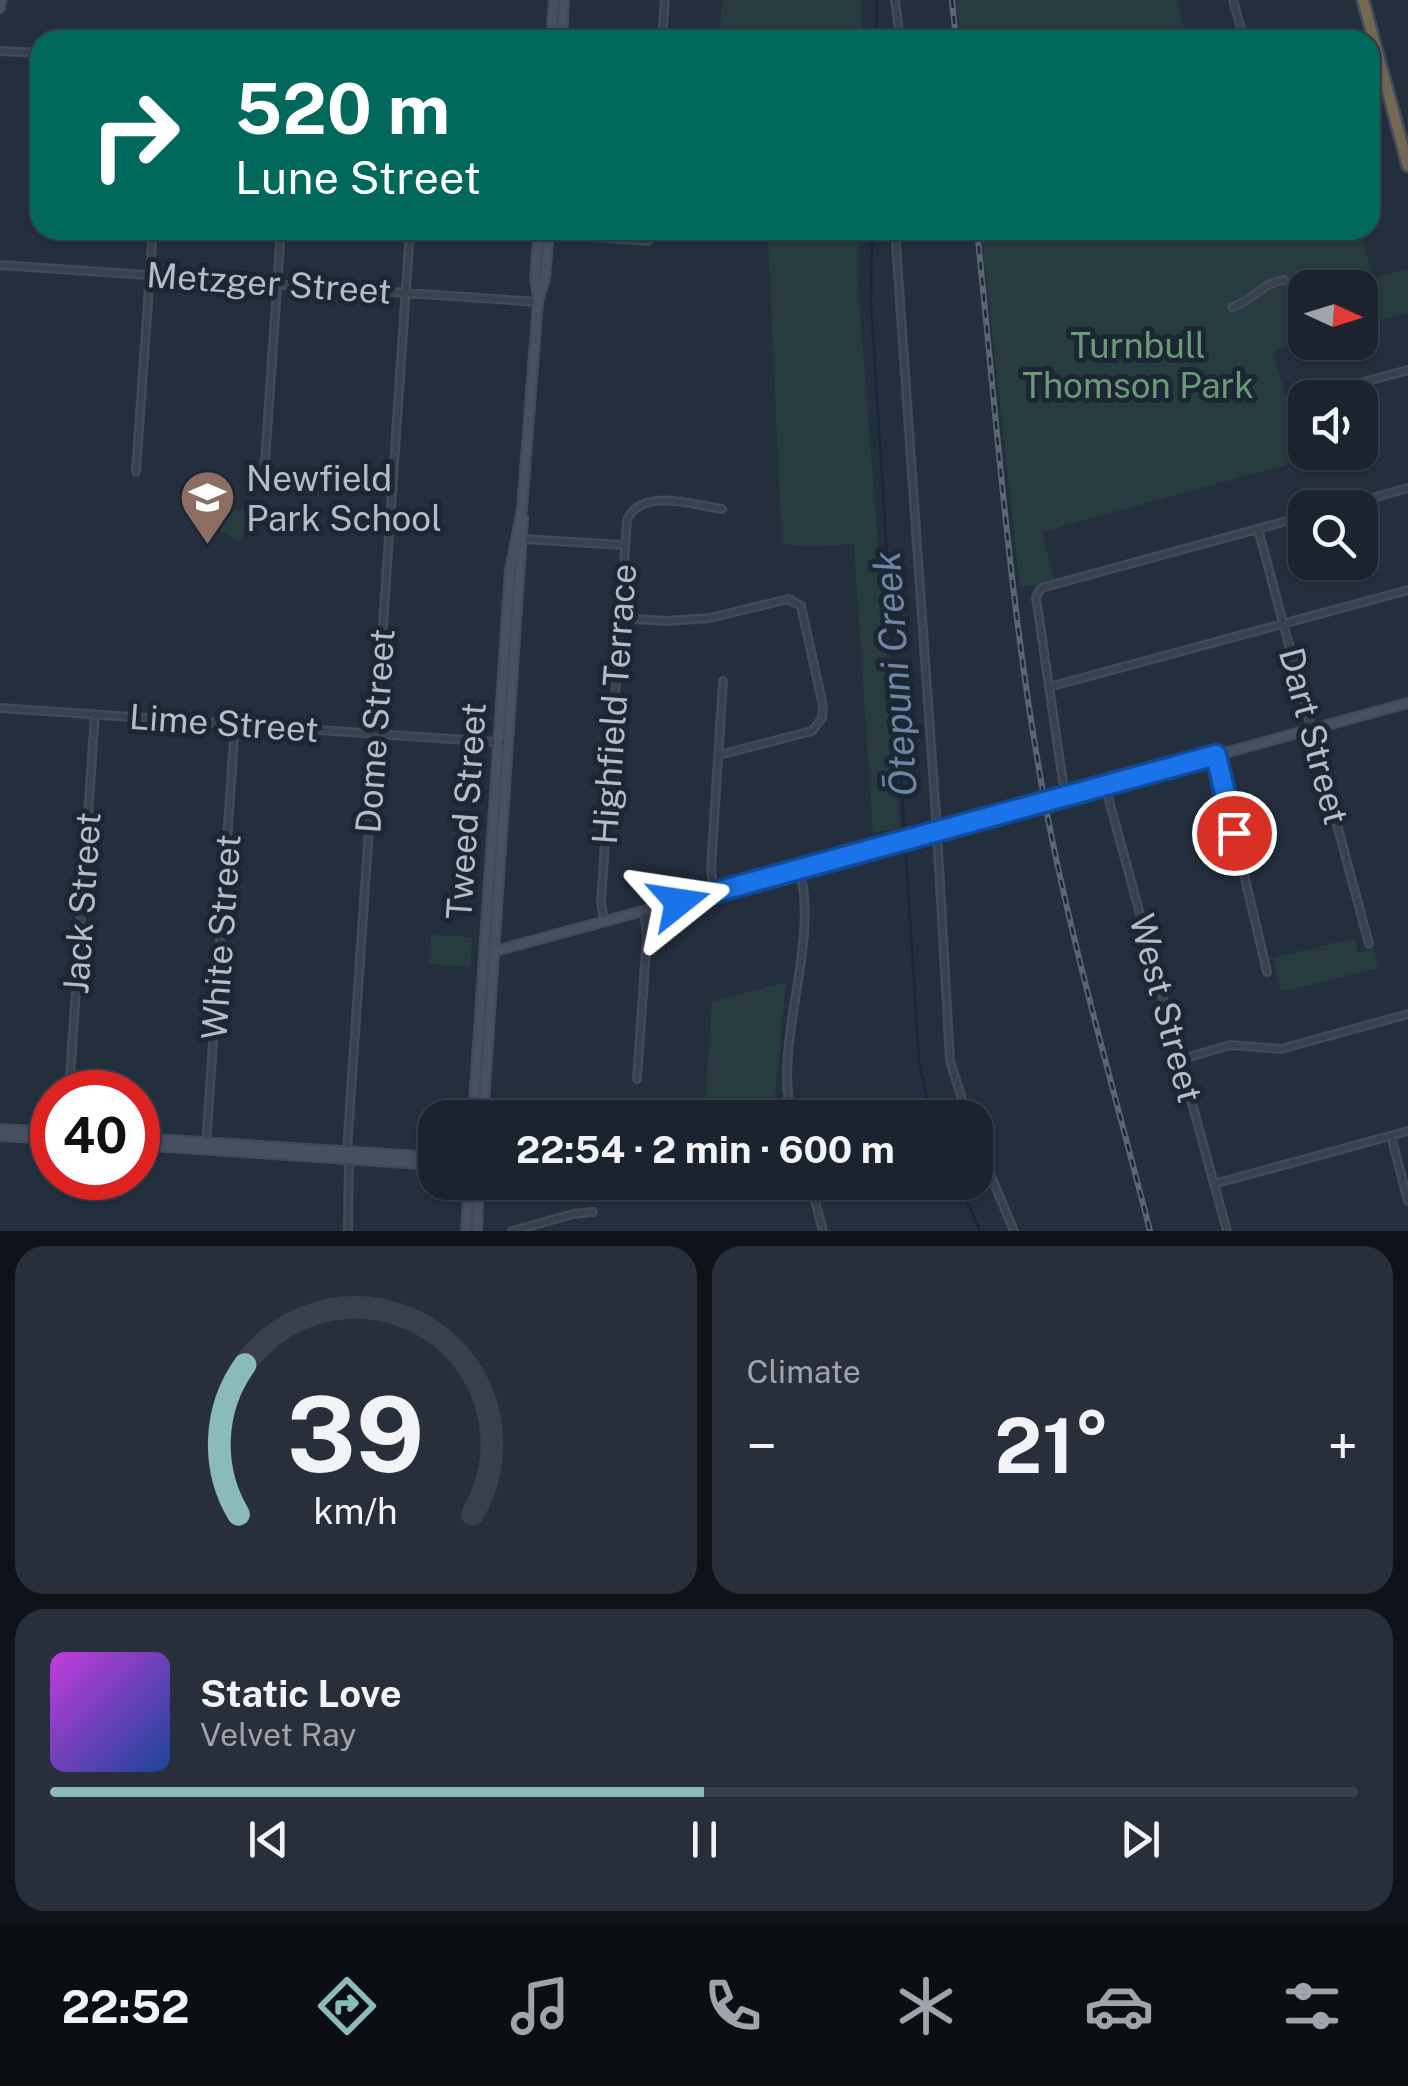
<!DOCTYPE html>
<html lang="en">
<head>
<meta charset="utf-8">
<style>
  body { margin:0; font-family:"Public Sans",sans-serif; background:#282f3a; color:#f1f3f6; height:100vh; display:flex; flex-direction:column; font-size:38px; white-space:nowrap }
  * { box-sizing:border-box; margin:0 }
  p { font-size:32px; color:#a0a4aa }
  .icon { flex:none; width:55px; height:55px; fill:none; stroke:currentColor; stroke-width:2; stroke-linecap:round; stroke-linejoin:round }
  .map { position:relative; height:1231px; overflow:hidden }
  .panel { display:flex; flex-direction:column; gap:15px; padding:15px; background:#0f1319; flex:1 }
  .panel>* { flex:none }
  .hud { position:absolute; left:30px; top:30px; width:1350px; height:210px; border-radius:30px; box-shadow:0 2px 8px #0004,0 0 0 2px #39404a; background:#00695c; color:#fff; overflow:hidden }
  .needle { width:65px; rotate:94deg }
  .fabs { position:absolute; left:1288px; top:270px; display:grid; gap:20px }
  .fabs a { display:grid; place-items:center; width:90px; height:90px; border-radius:20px; background:#1b232e; box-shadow:0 2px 8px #0004,0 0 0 2px #39404a; font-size:50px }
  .speed { position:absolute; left:30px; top:1070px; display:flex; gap:20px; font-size:50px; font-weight:700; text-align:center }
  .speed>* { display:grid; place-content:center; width:130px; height:130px; border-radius:50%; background:#1b232e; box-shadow:0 2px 8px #0004,0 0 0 2px #39404a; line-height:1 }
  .speed .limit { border:15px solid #d22; background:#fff; color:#111 }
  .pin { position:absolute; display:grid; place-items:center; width:85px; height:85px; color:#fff; margin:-42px; border:5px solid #fff; border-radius:50%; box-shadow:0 2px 10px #0007 }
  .me { position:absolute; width:110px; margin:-55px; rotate:75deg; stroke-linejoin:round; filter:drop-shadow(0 0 8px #0008) }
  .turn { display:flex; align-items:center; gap:35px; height:210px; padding:0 40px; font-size:45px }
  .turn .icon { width:130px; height:130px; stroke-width:2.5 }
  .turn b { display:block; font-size:70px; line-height:85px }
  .big { font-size:75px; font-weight:700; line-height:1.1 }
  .panel .tile { flex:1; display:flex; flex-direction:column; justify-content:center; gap:15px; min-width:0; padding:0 35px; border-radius:30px; background:#282f3a }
  .panel .dial { align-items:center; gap:0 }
  .dial svg { height:260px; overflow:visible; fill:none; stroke:#39404a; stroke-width:7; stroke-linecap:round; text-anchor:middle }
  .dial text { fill:#f1f3f6; stroke:none }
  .song { display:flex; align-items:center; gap:30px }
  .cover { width:120px; height:120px; border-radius:15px; background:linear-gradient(135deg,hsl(290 70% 55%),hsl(220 70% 35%)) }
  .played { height:10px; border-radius:5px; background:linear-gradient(90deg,#8bbbb9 50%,#39404a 50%) }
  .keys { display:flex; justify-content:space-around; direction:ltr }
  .heat { display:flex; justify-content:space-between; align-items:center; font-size:55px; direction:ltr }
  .panel .tiles { flex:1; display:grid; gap:15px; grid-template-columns:1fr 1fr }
  .tile:last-child { grid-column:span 2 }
  .trip { position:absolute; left:418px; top:1100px; width:575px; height:100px; border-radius:30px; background:#1b232e; box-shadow:0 2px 8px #0004,0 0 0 2px #39404a; font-weight:700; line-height:100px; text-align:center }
  .dock { display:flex; height:160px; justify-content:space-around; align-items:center; background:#0b0e12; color:#a0a4aa }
  .dock .icon { width:70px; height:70px }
  .dock .current { color:#8bbbb9 }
  .dock b { font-size:45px; color:#f1f3f6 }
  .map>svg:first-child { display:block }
</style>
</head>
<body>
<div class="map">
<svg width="1408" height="1231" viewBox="0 0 1408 1231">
  <rect width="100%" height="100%" fill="#242f3e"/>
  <!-- green -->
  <path fill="#263c3f" d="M722,0H862L861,40H719Z
    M956,0H1177L1188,40H961Z
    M701,230H859L858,287L900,828L873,833L854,544L806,547L782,543L768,241L701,237Z
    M981,230H1360L1373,278L1408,269V313L1360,326V288H1305V341L1273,351L1303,460L1042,532L1055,581L1020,587Z
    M201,508L253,511L240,541L196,519Z
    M431,935L472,937L470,967L429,964Z
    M1354,938L1358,953L1374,949L1378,968L1281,992L1272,958Z
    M786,982L775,1097L704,1116L712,1002Z"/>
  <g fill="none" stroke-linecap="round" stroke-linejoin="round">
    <!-- stream -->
    <path stroke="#17263c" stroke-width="2.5" d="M876,40L877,0
      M872,230L871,304L919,1062L931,1118
      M958,1182L980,1231"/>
    <defs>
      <path id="street" d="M895,0L900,40
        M1233,0L1244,40
        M662,40L665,0
        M0,51L40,53
        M895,230L937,831L950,1061L968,1118
        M1310,230L1311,234
        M538,233L648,241L649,230
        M0,265L538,302
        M1232,307C1254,301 1262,282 1284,280
        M1334,390L1408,370
        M136,472L153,230
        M264,476L281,230
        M1335,508L1408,488
        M1258,529L1369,944
        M523,539L624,545
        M620,618L666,621L710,618L788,599L801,606L823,706L822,718L812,731L719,755
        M1049,687L1408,590
        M0,708L509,743
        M1216,755L1267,972
        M1105,786L1227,1231
        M1065,796L1036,597L1041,588L1305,516
        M714,892L711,869L723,681
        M604,921L601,902L627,520C641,487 694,505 722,509
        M1179,1060L1230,1045L1281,1049L1408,1014
        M637,1079L647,936L644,911
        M69,1092L95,714
        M792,1118C772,1042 821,942 799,869
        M1391,1136L1408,1201
        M975,1138L1014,1231
        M206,1145L235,724
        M347,1150L410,230
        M810,1182L823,1231
        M1214,1184L1408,1131
        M348,1231L349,1161
        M512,1231L573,1214L593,1212"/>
      <path id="secondary" d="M0,8L1,0
        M551,40L554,0
        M562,40L564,0
        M538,297L535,278L539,230
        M484,954L1408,703
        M473,1118L510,570L522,509L538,302L545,278L549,230
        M483,1118L523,518
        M0,1129L52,1132
        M0,1136L52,1139
        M138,1138L435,1157
        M138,1145L435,1165
        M466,1231L469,1182
        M477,1231L479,1182"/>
      <path id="highway" d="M1363,0L1408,166"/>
    </defs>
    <!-- street casing -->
    <use href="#street" stroke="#414a57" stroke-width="10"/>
    <!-- secondary casing -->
    <use href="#secondary" stroke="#414a57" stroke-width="12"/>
    <!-- highway casing -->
    <use href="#highway" stroke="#434c59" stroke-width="15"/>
    <!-- street -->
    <use href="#street" stroke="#38414e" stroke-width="5"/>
    <!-- secondary -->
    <use href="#secondary" stroke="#465061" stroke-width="8"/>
    <!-- highway -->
    <use href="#highway" stroke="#746855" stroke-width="10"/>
    <defs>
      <path id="rail" d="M952,0L956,40
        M977,230C997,421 1010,614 1045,803C1072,947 1114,1089 1150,1231"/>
    </defs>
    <!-- rail casing -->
    <use href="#rail" stroke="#5a6575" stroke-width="6"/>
    <!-- rail -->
    <use href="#rail" stroke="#1d2633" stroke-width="2.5" stroke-dasharray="8" stroke-linecap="butt"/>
  </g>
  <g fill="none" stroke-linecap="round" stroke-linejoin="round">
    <defs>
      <path id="route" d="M679,902L1216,755L1234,833"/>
    </defs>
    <!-- route casing -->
    <use href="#route" stroke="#114b97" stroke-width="25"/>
    <!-- route -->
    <use href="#route" stroke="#1a73e8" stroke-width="18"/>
  </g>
  <!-- icons -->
  <defs>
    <symbol id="school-pin" viewBox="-11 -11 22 30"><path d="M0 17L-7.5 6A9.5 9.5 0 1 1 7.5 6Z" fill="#8d6e63" stroke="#1d2633"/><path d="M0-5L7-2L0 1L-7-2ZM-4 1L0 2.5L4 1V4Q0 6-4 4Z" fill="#fff"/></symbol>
  </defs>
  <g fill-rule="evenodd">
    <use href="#school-pin" x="176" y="466" width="63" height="86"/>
  </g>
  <g text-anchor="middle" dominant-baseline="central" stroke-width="10" stroke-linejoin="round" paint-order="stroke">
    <!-- street labels -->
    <g font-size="35" fill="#b4bcc9" stroke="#1d2633">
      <text transform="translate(269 283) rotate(4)">Metzger Street</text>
      <text transform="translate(614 704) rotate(-86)">Highfield Terrace</text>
      <text transform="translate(224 723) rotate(4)">Lime Street</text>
      <text transform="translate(375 731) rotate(-86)">Dome Street</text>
      <text transform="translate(1314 736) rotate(75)">Dart Street</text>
      <text transform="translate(466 811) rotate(-86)">Tweed Street</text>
      <text transform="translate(82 903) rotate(-86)">Jack Street</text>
      <text transform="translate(221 937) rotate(-86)">White Street</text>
      <text transform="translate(1166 1008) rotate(75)">West Street</text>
    </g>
    <!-- park labels -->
    <g font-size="35" fill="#6b9a76" stroke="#1d2633">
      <text x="1138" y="345">Turnbull<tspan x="1138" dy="40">Thomson Park</tspan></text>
    </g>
    <!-- poi labels -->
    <g font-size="35" fill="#b4bcc9" stroke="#1d2633" text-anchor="start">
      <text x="246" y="478">Newfield<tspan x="246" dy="40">Park School</tspan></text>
    </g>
    <!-- water labels -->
    <g font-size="38" font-style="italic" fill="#6d86a8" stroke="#1d2633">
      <text transform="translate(895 674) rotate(-94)">Ōtepuni Creek</text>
    </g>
  </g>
</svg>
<div class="fabs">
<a><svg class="needle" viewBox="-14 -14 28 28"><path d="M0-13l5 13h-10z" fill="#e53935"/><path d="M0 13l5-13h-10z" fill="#a0a4aa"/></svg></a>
<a><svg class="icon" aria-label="sound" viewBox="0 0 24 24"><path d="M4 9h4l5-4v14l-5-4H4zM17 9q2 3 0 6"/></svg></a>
<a><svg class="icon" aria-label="search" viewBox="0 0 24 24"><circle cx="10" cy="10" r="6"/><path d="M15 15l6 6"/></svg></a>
</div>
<div class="speed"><div class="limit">40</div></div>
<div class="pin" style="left:1234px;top:833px;background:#d93025"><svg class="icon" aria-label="arrive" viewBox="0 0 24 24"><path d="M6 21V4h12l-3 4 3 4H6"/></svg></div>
<svg class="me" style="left:679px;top:902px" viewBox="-20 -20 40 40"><path d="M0-17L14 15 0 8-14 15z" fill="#1a73e8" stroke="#fff" stroke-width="4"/></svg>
<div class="trip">22:54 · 2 min · 600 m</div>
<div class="hud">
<div class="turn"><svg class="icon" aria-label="right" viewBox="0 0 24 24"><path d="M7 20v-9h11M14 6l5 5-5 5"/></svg><div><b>520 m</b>Lune Street</div></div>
</div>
</div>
<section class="panel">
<div class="tiles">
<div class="tile dial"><svg viewBox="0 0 100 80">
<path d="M14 69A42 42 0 1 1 86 69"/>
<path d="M14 69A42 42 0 0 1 16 23" stroke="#8bbbb9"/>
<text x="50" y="56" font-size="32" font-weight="700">39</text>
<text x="50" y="72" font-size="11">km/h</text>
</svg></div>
<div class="tile"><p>Climate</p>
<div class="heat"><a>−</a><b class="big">21°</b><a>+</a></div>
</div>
<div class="tile">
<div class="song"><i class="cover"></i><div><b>Static Love</b><p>Velvet Ray</p></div></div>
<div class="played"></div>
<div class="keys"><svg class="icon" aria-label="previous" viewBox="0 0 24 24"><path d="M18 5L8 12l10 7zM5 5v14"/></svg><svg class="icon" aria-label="pause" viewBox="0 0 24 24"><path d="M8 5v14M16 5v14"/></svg><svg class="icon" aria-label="next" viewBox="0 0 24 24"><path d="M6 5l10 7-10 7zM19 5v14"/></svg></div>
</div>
</div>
</section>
<nav class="dock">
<b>22:52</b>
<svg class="icon current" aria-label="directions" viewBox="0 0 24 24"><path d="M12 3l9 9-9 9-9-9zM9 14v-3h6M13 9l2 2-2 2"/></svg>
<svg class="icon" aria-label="music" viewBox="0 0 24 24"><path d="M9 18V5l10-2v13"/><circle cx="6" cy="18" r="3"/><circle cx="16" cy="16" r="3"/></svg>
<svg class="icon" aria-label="phone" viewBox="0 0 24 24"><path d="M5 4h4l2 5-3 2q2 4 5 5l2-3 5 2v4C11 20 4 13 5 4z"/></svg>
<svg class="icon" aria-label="climate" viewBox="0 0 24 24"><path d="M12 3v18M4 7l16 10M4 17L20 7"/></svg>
<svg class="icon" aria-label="car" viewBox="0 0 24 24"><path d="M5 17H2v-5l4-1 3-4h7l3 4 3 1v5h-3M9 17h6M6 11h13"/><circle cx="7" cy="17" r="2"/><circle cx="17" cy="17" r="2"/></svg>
<svg class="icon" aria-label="filters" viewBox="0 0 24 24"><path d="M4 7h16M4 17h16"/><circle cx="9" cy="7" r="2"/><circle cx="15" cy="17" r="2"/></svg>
</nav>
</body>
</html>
